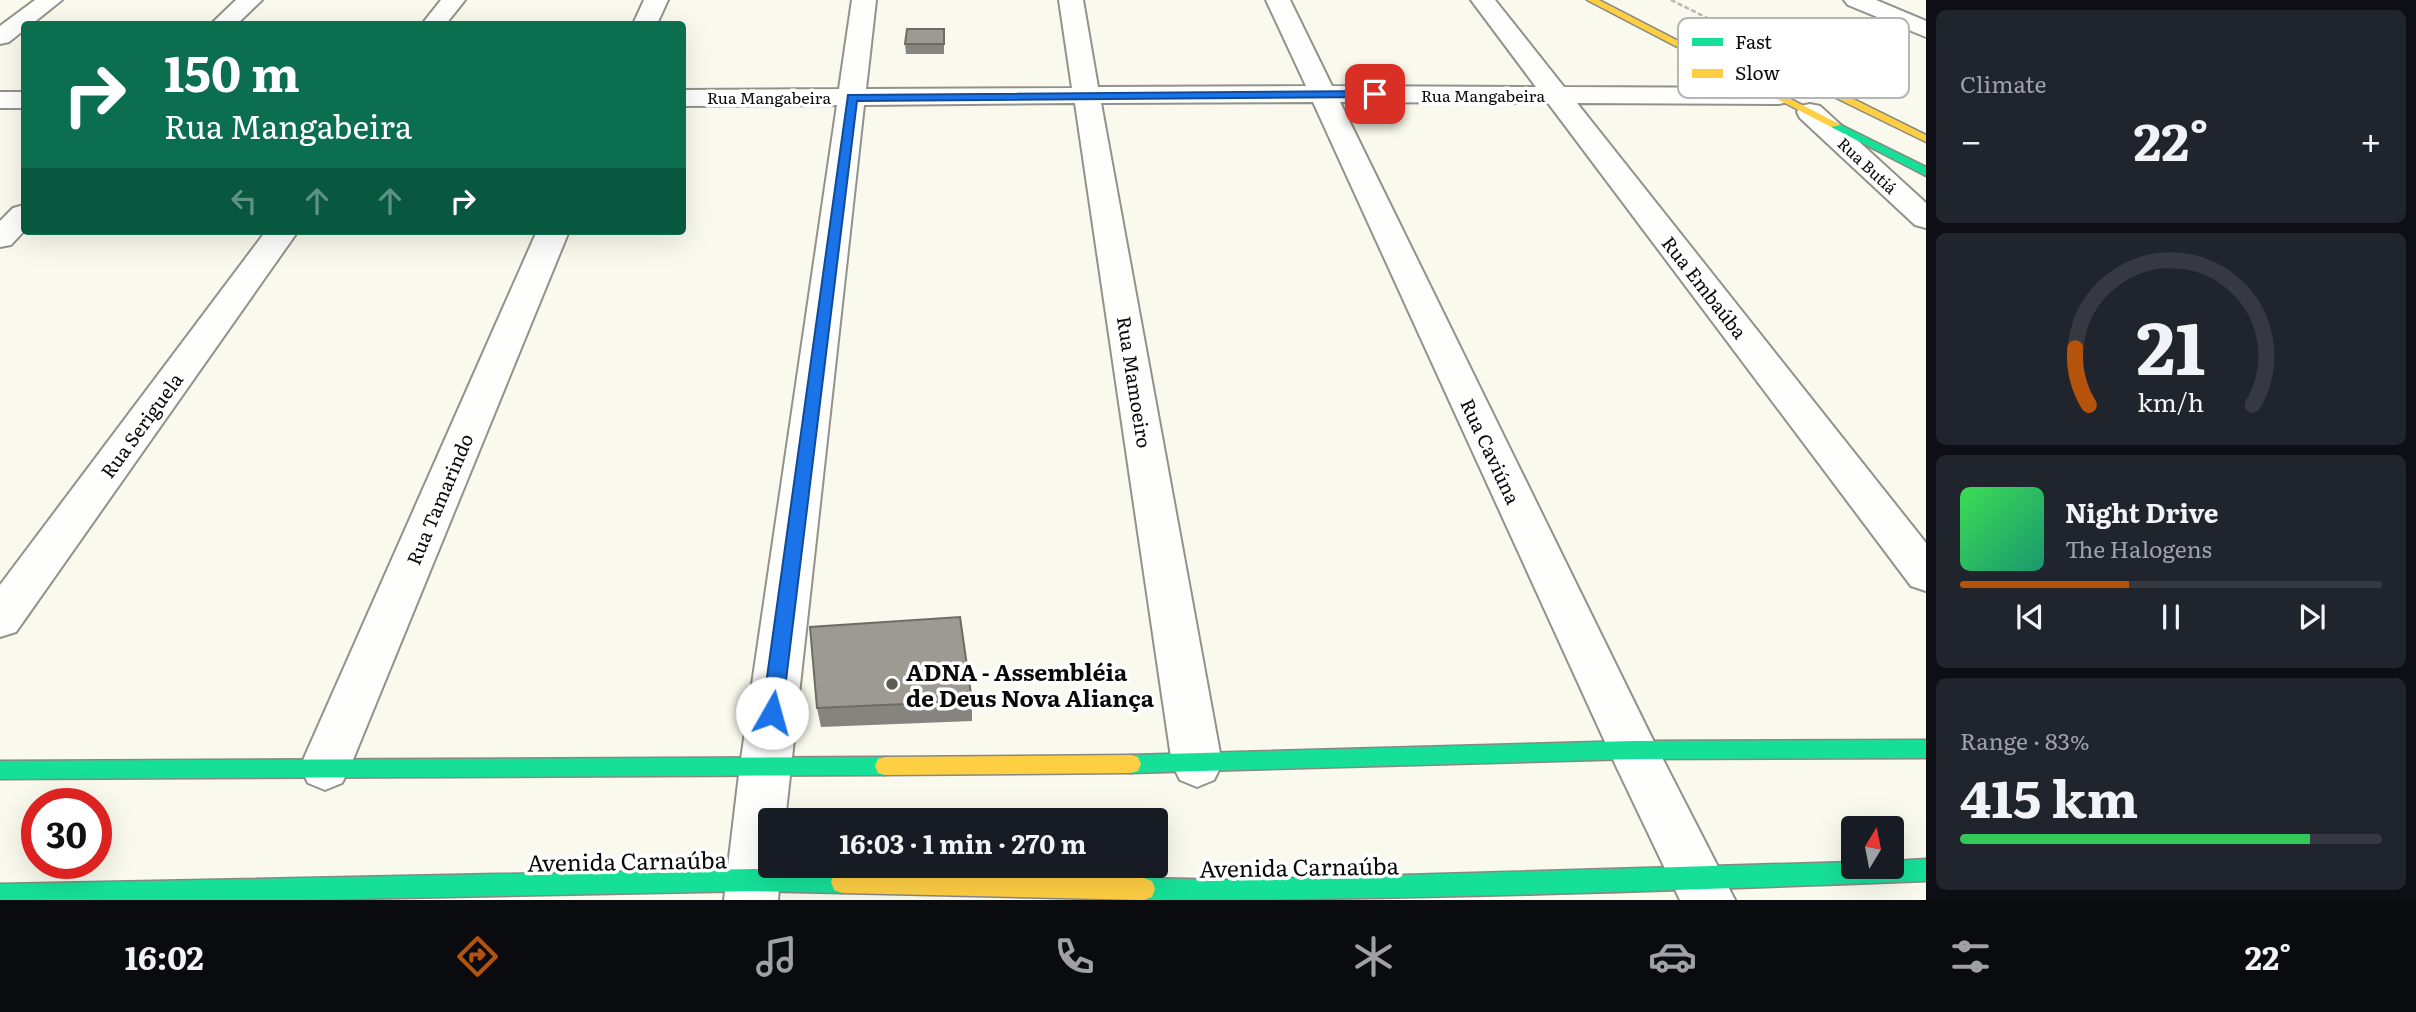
<!DOCTYPE html>
<html lang="en">
<head>
<meta charset="utf-8">
<style>
  body { margin:0; font-family:Literata,serif; background:#20242c; color:#f1f3f6; height:100vh; display:flex; flex-direction:column; font-size:26px; white-space:nowrap }
  * { box-sizing:border-box; margin:0 }
  p { font-size:23px; color:#9ea1a6 }
  .icon { flex:none; width:38px; height:38px; fill:none; stroke:currentColor; stroke-width:2; stroke-linecap:round; stroke-linejoin:round }
  .map { position:relative; flex:1; overflow:hidden }
  .drawer { display:flex; flex-direction:column; gap:10px; padding:10px; background:#0d0f14; width:490px }
  .drawer>* { flex:none }
  .hud { position:absolute; left:21px; top:21px; width:665px; height:214px; border-radius:7px; box-shadow:0 7px 28px #0002; background:#0b6e4f; color:#fff; overflow:hidden }
  .needle { width:46px; rotate:10deg }
  .buttons { position:absolute; left:1841px; top:816px; display:grid; gap:14px }
  .buttons a { display:grid; place-items:center; width:63px; height:63px; border-radius:7px; background:#171b24; box-shadow:0 7px 28px #0002; font-size:35px }
  .speed { position:absolute; left:21px; top:788px; display:flex; gap:14px; font-size:35px; font-weight:700; text-align:center }
  .speed>* { display:grid; place-content:center; width:91px; height:91px; border-radius:50%; background:#171b24; box-shadow:0 7px 28px #0002; line-height:1 }
  .speed .limit { border:10px solid #d22; background:#fff; color:#111 }
  .pin { position:absolute; display:grid; place-items:center; width:60px; height:60px; color:#fff; margin:-30px; border-radius:14px; box-shadow:0 4px 10px #0006 }
  .me { position:absolute; width:77px; margin:-38px; rotate:7deg; stroke-linejoin:round; filter:drop-shadow(0 0 5px #0008) }
  .turn { display:flex; align-items:center; gap:24px; height:147px; padding:0 28px; font-size:32px }
  .turn .icon { width:91px; height:91px; stroke-width:2.5 }
  .turn b { display:block; font-size:49px; line-height:60px }
  .lanes { display:flex; align-items:center; height:66px; padding:0 28px; background:#0003; justify-content:center; gap:35px; direction:ltr }
  .lanes .off { opacity:.35 }
  .big { font-size:52px; font-weight:700; line-height:1.1 }
  .drawer .widget { flex:1; display:flex; flex-direction:column; justify-content:center; gap:10px; min-width:0; padding:0 24px; border-radius:10px; background:#20242c }
  .drawer .dial { align-items:center; gap:0 }
  .dial svg { height:182px; overflow:visible; fill:none; stroke:#363941; stroke-width:7; stroke-linecap:round; text-anchor:middle }
  .dial text { fill:#f1f3f6; stroke:none }
  .song { display:flex; align-items:center; gap:21px }
  .cover { width:84px; height:84px; border-radius:10px; background:linear-gradient(135deg,hsl(130 70% 55%),hsl(160 70% 35%)) }
  .played { height:7px; border-radius:4px; background:linear-gradient(90deg,#b45309 40%,#363941 40%) }
  .keys { display:flex; justify-content:space-around; direction:ltr }
  .heat { display:flex; justify-content:space-between; align-items:center; font-size:38px; direction:ltr }
  .charge { height:10px; border-radius:5px; background:linear-gradient(90deg,#34c759 83%,#363941 0) }
  .trip { position:absolute; left:758px; top:808px; width:410px; height:70px; border-radius:7px; background:#171b24; box-shadow:0 7px 28px #0002; font-weight:700; line-height:70px; text-align:center }
  .menu { display:flex; height:112px; justify-content:space-around; align-items:center; background:#090b0e; color:#9ea1a6 }
  .menu .icon { width:49px; height:49px }
  .menu .selected { color:#b45309 }
  .menu b { font-size:32px; color:#f1f3f6 }
  main { display:flex; flex:1; min-height:0 }
  .map>svg:first-child { display:block }
</style>
</head>
<body>
<main>
<div class="map">
<svg width="1926" height="900" viewBox="0 0 1926 900">
  <rect width="100%" height="100%" fill="#f9f9ed"/>
  <g fill="none" stroke-linecap="round" stroke-linejoin="round">
    <defs>
      <path id="street" d="M35,0H62L32,24H24V30L9,42L0,44V26Z
        M236,0H262L237,24H211Z
        M441,0H465L446,24H422Z
        M644,0H668L657,24H633Z
        M852,0H876L866,89L1072,88L1059,0H1083L1098,87L1306,86L1266,0H1290L1332,86L1536,87L1471,0H1495L1564,87L1779,88L1788,90L1792,96L1788,102L1779,104L1577,103L1926,543V591L1911,586L1548,103L1340,102L1650,734L1735,900H1680L1616,766L1313,102L1101,103L1222,764L1214,780L1197,787L1180,780L1172,764L1075,103L864,105L785,821H770V866H781L778,900H724L740,766L837,105L682,106V90L839,89Z
        M1844,0H1876L1926,21V37L1848,5Z
        M0,92H24V108H0Z
        M1810,104L1820,106L1926,203V228L1915,225L1800,118L1797,112L1800,106Z
        M24,205V231L11,245L0,247V221L13,208Z
        M266,231H298L16,632L0,637V585Z
        M537,231H569L350,767L342,783L325,790L308,783L300,767Z"/>
      <path id="fast" d="M1835,122L1926,167V176L1831,127L1829,125Z
        M1926,740V758L1633,759L1131,773L1124,771L1121,764L1124,757L1131,755L1633,741Z
        M885,757L892,759L895,766L892,773L885,775L0,779V761Z
        M1926,859V881C1666,891 1406,900 1146,900L1136,897L1133,889L1136,881L1144,878L1231,880L1853,862V866H1892V861Z
        M754,869L842,871L850,874L853,882L850,890L842,893L754,891L298,900H0V884Z"/>
      <path id="slow" d="M1587,0H1599L1841,125L1831,127Z
        M1783,68H1791L1926,135V142L1783,72Z
        M1131,755L1138,757L1141,764L1138,771L1131,773L885,775L878,773L875,766L878,759L885,757Z
        M842,871L1144,878L1152,881L1155,889L1152,897L1144,900L842,893L834,890L831,882L834,874Z"/>
    </defs>
    <!-- street casing -->
    <use href="#street" stroke="#92928c" stroke-width="4"/>
    <!-- fast casing -->
    <use href="#fast" stroke="#888883" stroke-width="3"/>
    <!-- slow casing -->
    <use href="#slow" stroke="#888883" stroke-width="3"/>
    <!-- path -->
    <path stroke="#b7b7b5" stroke-width="2.5" stroke-dasharray="5 2.5" stroke-linecap="butt" d="M1671,0L1768,48"/>
    <!-- street -->
    <use href="#street" fill="#fefefc" fill-rule="evenodd"/>
    <!-- fast -->
    <use href="#fast" fill="#16e098" fill-rule="evenodd"/>
    <!-- slow -->
    <use href="#slow" fill="#ffcf43" fill-rule="evenodd"/>
  </g>
  <!-- wall -->
  <path fill="#86847e" d="M944,29V54H906L905,44Z
    M972,701V721L821,727L817,708Z"/>
  <!-- building -->
  <path fill="#9c9a93" stroke="#6d6c67" stroke-width="2" d="M907,29H944V44H905Z
    M960,617L972,701L817,708L810,627Z"/>
  <!-- route -->
  <path fill="#1a73e8" stroke="#114b97" stroke-width="2" d="M1375,91L1378,92V97L857,101L782,713L779,719L772,722L765,719L762,713L848,95Z"/>
  <!-- markers -->
  <circle fill="#5e5e59" stroke="#fff" stroke-width="2.5" cx="892" cy="684" r="7"/>
  <g text-anchor="middle" dominant-baseline="central" stroke-width="7" stroke-linejoin="round" paint-order="stroke">
    <!-- far-street labels -->
    <g font-size="16" fill="#0a0a0a" stroke="#fff">
      <text x="1483" y="95">Rua Mangabeira</text>
      <text x="769" y="97">Rua Mangabeira</text>
      <text transform="translate(1868 165) rotate(43)">Rua Butiá</text>
    </g>
    <!-- street labels -->
    <g font-size="19" fill="#0a0a0a" stroke="#fff">
      <text transform="translate(1705 287) rotate(52)">Rua Embaúba</text>
      <text transform="translate(1135 382) rotate(81)">Rua Mamoeiro</text>
      <text transform="translate(141 425) rotate(-54)">Rua Seriguela</text>
      <text transform="translate(1491 451) rotate(65)">Rua Caviúna</text>
      <text transform="translate(439 499) rotate(-67)">Rua Tamarindo</text>
    </g>
    <!-- near-poi labels -->
    <g font-size="23" font-weight="bold" fill="#0a0a0a" stroke="#fff" text-anchor="start">
      <text x="906" y="671">ADNA - Assembléia<tspan x="906" dy="26">de Deus Nova Aliança</tspan></text>
    </g>
    <!-- near-street labels -->
    <g font-size="23" fill="#0a0a0a" stroke="#fff">
      <text transform="translate(627 860) rotate(-1)">Avenida Carnaúba</text>
      <text transform="translate(1299 866) rotate(-1)">Avenida Carnaúba</text>
    </g>
  </g>
  <!-- legend -->
  <rect x="1678" y="18" width="231" height="80" rx="10" fill="#fff" stroke="#b6b6b6" stroke-width="2"/>
  <rect x="1692" y="38" width="31" height="8" fill="#16e098"/>
  <rect x="1692" y="69" width="31" height="9" fill="#ffcf43"/>
  <g font-size="19" fill="#0a0a0a">
    <text x="1735" y="49">Fast</text>
    <text x="1735" y="80">Slow</text>
  </g>
</svg>
<div class="buttons">
<a><svg class="needle" viewBox="-14 -14 28 28"><path d="M0-13l5 13h-10z" fill="#e53935"/><path d="M0 13l5-13h-10z" fill="#9ea1a6"/></svg></a>
</div>
<div class="speed"><div class="limit">30</div></div>
<div class="pin" style="left:1375px;top:94px;background:#d93025"><svg class="icon" aria-label="arrive" viewBox="0 0 24 24"><path d="M6 21V4h12l-3 4 3 4H6"/></svg></div>
<svg class="me" style="left:772px;top:713px" viewBox="-20 -20 40 40"><circle r="19" fill="#fff"/><path d="M0-13L10 11 0 6-10 11z" fill="#1a73e8"/></svg>
<div class="trip">16:03 · 1 min · 270 m</div>
<div class="hud">
<div class="turn"><svg class="icon" aria-label="right" viewBox="0 0 24 24"><path d="M7 20v-9h11M14 6l5 5-5 5"/></svg><div><b>150 m</b>Rua Mangabeira</div></div>
<div class="lanes"><svg class="icon off" aria-label="left" viewBox="0 0 24 24"><path d="M17 20v-9H6M10 6l-5 5 5 5"/></svg><svg class="icon off" aria-label="ahead" viewBox="0 0 24 24"><path d="M12 20V5M6 11l6-6 6 6"/></svg><svg class="icon off" aria-label="ahead" viewBox="0 0 24 24"><path d="M12 20V5M6 11l6-6 6 6"/></svg><svg class="icon" aria-label="right" viewBox="0 0 24 24"><path d="M7 20v-9h11M14 6l5 5-5 5"/></svg></div>
</div>
</div>
<section class="drawer">
<div class="widget"><p>Climate</p>
<div class="heat"><a>−</a><b class="big">22°</b><a>+</a></div>
</div>
<div class="widget dial"><svg viewBox="0 0 100 80">
<path d="M14 69A42 42 0 1 1 86 69"/>
<path d="M14 69A42 42 0 0 1 8 44" stroke="#b45309"/>
<text x="50" y="56" font-size="32" font-weight="700">21</text>
<text x="50" y="72" font-size="11">km/h</text>
</svg></div>
<div class="widget">
<div class="song"><i class="cover"></i><div><b>Night Drive</b><p>The Halogens</p></div></div>
<div class="played"></div>
<div class="keys"><svg class="icon" aria-label="previous" viewBox="0 0 24 24"><path d="M18 5L8 12l10 7zM5 5v14"/></svg><svg class="icon" aria-label="pause" viewBox="0 0 24 24"><path d="M8 5v14M16 5v14"/></svg><svg class="icon" aria-label="next" viewBox="0 0 24 24"><path d="M6 5l10 7-10 7zM19 5v14"/></svg></div>
</div>
<div class="widget"><p>Range · 83%</p><b class="big">415 km</b><div class="charge"></div></div>
</section>
</main>
<nav class="menu">
<b>16:02</b>
<svg class="icon selected" aria-label="directions" viewBox="0 0 24 24"><path d="M12 3l9 9-9 9-9-9zM9 14v-3h6M13 9l2 2-2 2"/></svg>
<svg class="icon" aria-label="music" viewBox="0 0 24 24"><path d="M9 18V5l10-2v13"/><circle cx="6" cy="18" r="3"/><circle cx="16" cy="16" r="3"/></svg>
<svg class="icon" aria-label="phone" viewBox="0 0 24 24"><path d="M5 4h4l2 5-3 2q2 4 5 5l2-3 5 2v4C11 20 4 13 5 4z"/></svg>
<svg class="icon" aria-label="climate" viewBox="0 0 24 24"><path d="M12 3v18M4 7l16 10M4 17L20 7"/></svg>
<svg class="icon" aria-label="car" viewBox="0 0 24 24"><path d="M5 17H2v-5l4-1 3-4h7l3 4 3 1v5h-3M9 17h6M6 11h13"/><circle cx="7" cy="17" r="2"/><circle cx="17" cy="17" r="2"/></svg>
<svg class="icon" aria-label="filters" viewBox="0 0 24 24"><path d="M4 7h16M4 17h16"/><circle cx="9" cy="7" r="2"/><circle cx="15" cy="17" r="2"/></svg>
<b>22°</b>
</nav>
</body>
</html>
